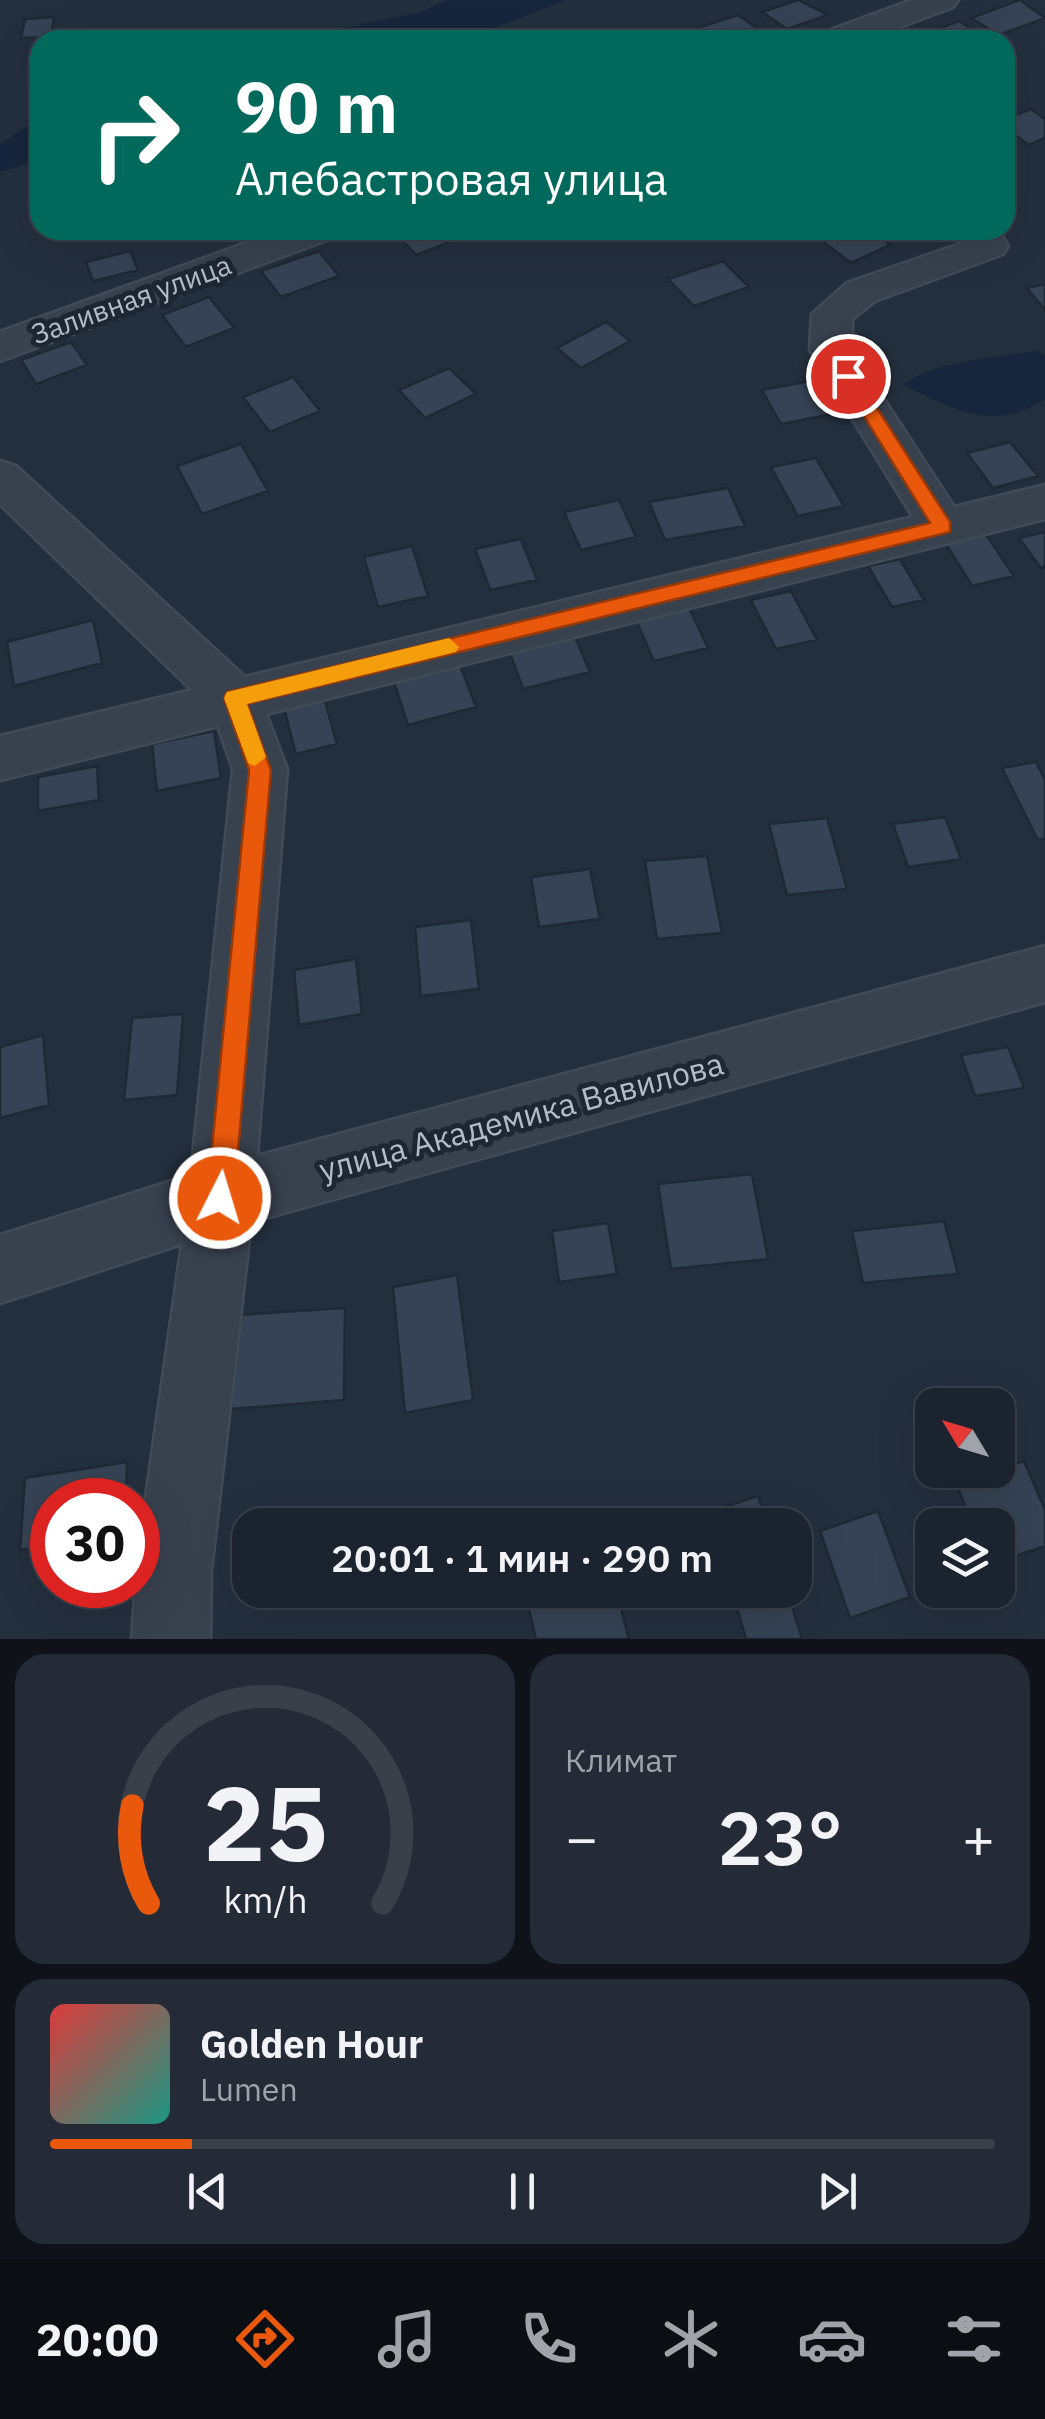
<!DOCTYPE html>
<html lang="ru">
<head>
<meta charset="utf-8">
<style>
  body { margin:0; font-family:"IBM Plex Sans",sans-serif; background:#242b36; color:#f1f3f6; height:100vh; display:flex; flex-direction:column; font-size:38px; white-space:nowrap }
  * { box-sizing:border-box; margin:0 }
  p { font-size:32px; color:#a0a4aa }
  .icon { flex:none; width:55px; height:55px; fill:none; stroke:currentColor; stroke-width:2; stroke-linecap:round; stroke-linejoin:round }
  .map { position:relative; height:1639px; overflow:hidden }
  .details { display:flex; flex-direction:column; gap:15px; padding:15px; background:#0f1319; flex:1 }
  .details>* { flex:none }
  .guide { position:absolute; left:30px; top:30px; width:985px; height:210px; border-radius:30px; box-shadow:0 10px 40px #0002,0 0 0 2px #39404a; background:#00695c; color:#fff; overflow:hidden }
  .needle { width:65px; rotate:308deg }
  .fabs { position:absolute; left:915px; top:1388px; display:grid; gap:20px }
  .fabs a { display:grid; place-items:center; width:100px; height:100px; border-radius:20px; background:#1b232e; box-shadow:0 10px 40px #0002,0 0 0 2px #39404a; font-size:50px }
  .speed { position:absolute; left:30px; top:1478px; display:flex; gap:20px; font-size:50px; font-weight:700; text-align:center }
  .speed>* { display:grid; place-content:center; width:130px; height:130px; border-radius:50%; background:#1b232e; box-shadow:0 10px 40px #0002,0 0 0 2px #39404a; line-height:1 }
  .speed .limit { border:15px solid #d22; background:#fff; color:#111 }
  .pin { position:absolute; display:grid; place-items:center; width:85px; height:85px; color:#fff; margin:-42px; border:5px solid #fff; border-radius:50%; box-shadow:0 2px 10px #0007 }
  .me { position:absolute; width:110px; margin:-55px; rotate:5deg; stroke-linejoin:round; filter:drop-shadow(0 0 8px #0008) }
  .turn { display:flex; align-items:center; gap:35px; height:210px; padding:0 40px; font-size:45px }
  .turn .icon { width:130px; height:130px; stroke-width:2.5 }
  .turn b { display:block; font-size:70px; line-height:85px }
  .big { font-size:75px; font-weight:600; line-height:1.1 }
  .details .widget { flex:1; display:flex; flex-direction:column; justify-content:center; gap:15px; min-width:0; padding:0 35px; border-radius:30px; background:#242b36 }
  .details .dial { align-items:center; gap:0 }
  .dial svg { height:260px; overflow:visible; fill:none; stroke:#39404a; stroke-width:7; stroke-linecap:round; text-anchor:middle }
  .dial text { fill:#f1f3f6; stroke:none }
  .song { display:flex; align-items:center; gap:30px }
  .cover { width:120px; height:120px; border-radius:15px; background:linear-gradient(135deg,hsl(0 70% 55%),hsl(170 70% 35%)) }
  .played { height:10px; border-radius:5px; background:linear-gradient(90deg,#ea580c 15%,#39404a 15%) }
  .keys { display:flex; justify-content:space-around; direction:ltr }
  .heat { display:flex; justify-content:space-between; align-items:center; font-size:55px; direction:ltr }
  .details .tiles { flex:1; display:grid; gap:15px; grid-template-columns:1fr 1fr }
  .widget:last-child { grid-column:span 2 }
  .trip { position:absolute; left:232px; top:1508px; width:580px; height:100px; border-radius:30px; background:#1b232e; box-shadow:0 10px 40px #0002,0 0 0 2px #39404a; font-weight:600; line-height:100px; text-align:center }
  .tab-bar { display:flex; height:160px; justify-content:space-around; align-items:center; background:#0b0e12; color:#a0a4aa }
  .tab-bar .icon { width:70px; height:70px }
  .tab-bar .selected { color:#ea580c }
  .tab-bar b { font-size:45px; color:#f1f3f6 }
  .map>svg:first-child { display:block }
</style>
</head>
<body>
<div class="map">
<svg width="1045" height="1639" viewBox="0 0 1045 1639">
  <rect width="100%" height="100%" fill="#242f3e"/>
  <!-- water -->
  <path fill="#17263c" d="M447,0H567L467,38L284,40L421,12Z
    M40,125V160L0,172V144L28,126Z
    M1035,351L1045,355V399C993,433 954,409 903,385C927,363 1000,357 1035,351Z"/>
  <!-- building -->
  <path fill="#364354" stroke="#1f2835" stroke-width="2.5" d="M798,0L828,15L787,29L762,12Z
    M1020,0L1045,18L999,35L971,18Z
    M738,15L761,31L736,40H709L694,29Z
    M54,17L51,37L21,38L25,19Z
    M959,21L989,40H938L927,33Z
    M1031,109L1045,119V138L1029,145L1005,128V119Z
    M393,230H467L471,234L416,255Z
    M870,230L890,245L851,263L811,232Z
    M130,251L138,270L93,281L86,262Z
    M319,251L339,276L281,297L261,271Z
    M723,261L749,287L694,306L668,279Z
    M1045,284V310L1027,288Z
    M209,297L234,328L186,347L162,315Z
    M606,322L630,341L581,368L557,348Z
    M71,342L87,365L36,384L21,360Z
    M449,368L476,394L425,418L399,390Z
    M293,377L320,411L270,432L243,397Z
    M822,379L843,412L781,424L762,390Z
    M1010,442L1038,476L993,488L967,453Z
    M241,444L268,491L202,514L177,466Z
    M816,458L844,506L798,516L771,467Z
    M728,488L745,526L665,540L649,502Z
    M619,500L636,537L581,550L564,512Z
    M983,530L1014,576L972,586L943,539Z
    M1045,532V566L1041,568L1019,538Z
    M521,539L537,580L490,590L475,549Z
    M412,546L428,596L378,607L364,557Z
    M900,559L924,600L892,607L868,566Z
    M791,591L817,640L776,649L751,600Z
    M689,608L708,648L654,661L636,620Z
    M93,620L102,663L14,686L7,642Z
    M575,637L590,672L523,689L510,653Z
    M458,660L476,707L408,725L392,676Z
    M324,698L337,744L296,754L284,708Z
    M214,731L221,778L157,791L152,744Z
    M1036,762L1045,780V838L1038,840L1002,768Z
    M97,766L99,800L38,811V777Z
    M945,817L961,859L908,867L893,824Z
    M827,818L847,889L787,895L769,824Z
    M707,856L722,933L657,939L645,861Z
    M590,869L600,919L539,927L531,877Z
    M471,920L479,989L421,996L415,927Z
    M356,959L362,1014L299,1025L294,970Z
    M183,1014L177,1095L124,1100L132,1018Z
    M43,1035L49,1105L0,1118V1047Z
    M1008,1047L1024,1088L975,1096L961,1055Z
    M752,1174L768,1259L671,1269L658,1184Z
    M944,1221L958,1274L863,1283L852,1231Z
    M608,1223L617,1274L559,1282L552,1231Z
    M457,1275L473,1400L405,1413L393,1287Z
    M345,1308L344,1400L231,1409L236,1315Z
    M1024,1461L1045,1510V1546L998,1562V1525H973L956,1484Z
    M127,1462L126,1500H52V1545L20,1550L25,1478Z
    M758,1496L767,1525H713L709,1512Z
    M878,1511L910,1597L850,1618L820,1531Z
    M535,1590H616L629,1639H536L525,1593Z
    M732,1590H787L802,1639H746Z"/>
  <g fill="none" stroke-linecap="round" stroke-linejoin="round">
    <defs>
      <path id="minor" d="M912,0H958L953,7L865,40H817L822,33Z
        M282,230H337L332,238L0,361V332Z
        M989,234L1003,238L1008,246L1003,254L875,301L852,319V350L954,507L1045,485V519L266,714L287,769L257,1156L1045,946V1002L251,1222L211,1571L210,1639H132L138,1553L182,1244L0,1303V1235L191,1175L233,769L218,726L0,780V736L192,690L0,504V461L16,466L245,677L913,517L810,350L812,314L847,283Z"/>
    </defs>
    <!-- minor casing -->
    <use href="#minor" stroke="#414a57" stroke-width="5"/>
    <!-- minor -->
    <use href="#minor" fill="#38414e" fill-rule="evenodd"/>
  </g>
  <!-- route -->
  <path fill="#ea580c" stroke="#983908" stroke-width="2.5" d="M848,370L854,372L950,522V532L247,704L271,770L234,1198L230,1208L220,1212L211,1208L207,1198L249,770L224,698L227,692L930,523L839,376Z"/>
  <!-- slow -->
  <path fill="#f59e0b" d="M449,638L459,647L456,652L247,704L266,757L255,766L248,763L224,698L227,692Z"/>
  <g text-anchor="middle" dominant-baseline="central" stroke-width="10" stroke-linejoin="round" paint-order="stroke">
    <!-- far-street labels -->
    <g font-size="28" fill="#b4bcc9" stroke="#1d2633">
      <text transform="translate(131 299) rotate(-20)">Заливная улица</text>
    </g>
    <!-- street labels -->
    <g font-size="32" fill="#b4bcc9" stroke="#1d2633">
      <text transform="translate(521 1116) rotate(-15)">улица Академика Вавилова</text>
    </g>
  </g>
</svg>
<div class="fabs">
<a><svg class="needle" viewBox="-14 -14 28 28"><path d="M0-13l5 13h-10z" fill="#e53935"/><path d="M0 13l5-13h-10z" fill="#a0a4aa"/></svg></a>
<a><svg class="icon" aria-label="layers" viewBox="0 0 24 24"><path d="M12 4l9 5-9 5-9-5zM3 14l9 5 9-5"/></svg></a>
</div>
<div class="speed"><div class="limit">30</div></div>
<div class="pin" style="left:848px;top:376px;background:#d93025"><svg class="icon" aria-label="arrive" viewBox="0 0 24 24"><path d="M6 21V4h12l-3 4 3 4H6"/></svg></div>
<svg class="me" style="left:220px;top:1198px" viewBox="-20 -20 40 40"><circle r="17" fill="#ea580c" stroke="#fff" stroke-width="3"/><path d="M0-11L8 9 0 5-8 9z" fill="#fff"/></svg>
<div class="trip">20:01 · 1 мин · 290 m</div>
<div class="guide">
<div class="turn"><svg class="icon" aria-label="right" viewBox="0 0 24 24"><path d="M7 20v-9h11M14 6l5 5-5 5"/></svg><div><b>90 m</b>Алебастровая улица</div></div>
</div>
</div>
<section class="details">
<div class="tiles">
<div class="widget dial"><svg viewBox="0 0 100 80">
<path d="M14 69A42 42 0 1 1 86 69"/>
<path d="M14 69A42 42 0 0 1 9 39" stroke="#ea580c"/>
<text x="50" y="56" font-size="32" font-weight="700">25</text>
<text x="50" y="72" font-size="11">km/h</text>
</svg></div>
<div class="widget"><p>Климат</p>
<div class="heat"><a>−</a><b class="big">23°</b><a>+</a></div>
</div>
<div class="widget">
<div class="song"><i class="cover"></i><div><b>Golden Hour</b><p>Lumen</p></div></div>
<div class="played"></div>
<div class="keys"><svg class="icon" aria-label="previous" viewBox="0 0 24 24"><path d="M18 5L8 12l10 7zM5 5v14"/></svg><svg class="icon" aria-label="pause" viewBox="0 0 24 24"><path d="M8 5v14M16 5v14"/></svg><svg class="icon" aria-label="next" viewBox="0 0 24 24"><path d="M6 5l10 7-10 7zM19 5v14"/></svg></div>
</div>
</div>
</section>
<nav class="tab-bar">
<b>20:00</b>
<svg class="icon selected" aria-label="directions" viewBox="0 0 24 24"><path d="M12 3l9 9-9 9-9-9zM9 14v-3h6M13 9l2 2-2 2"/></svg>
<svg class="icon" aria-label="music" viewBox="0 0 24 24"><path d="M9 18V5l10-2v13"/><circle cx="6" cy="18" r="3"/><circle cx="16" cy="16" r="3"/></svg>
<svg class="icon" aria-label="phone" viewBox="0 0 24 24"><path d="M5 4h4l2 5-3 2q2 4 5 5l2-3 5 2v4C11 20 4 13 5 4z"/></svg>
<svg class="icon" aria-label="climate" viewBox="0 0 24 24"><path d="M12 3v18M4 7l16 10M4 17L20 7"/></svg>
<svg class="icon" aria-label="car" viewBox="0 0 24 24"><path d="M5 17H2v-5l4-1 3-4h7l3 4 3 1v5h-3M9 17h6M6 11h13"/><circle cx="7" cy="17" r="2"/><circle cx="17" cy="17" r="2"/></svg>
<svg class="icon" aria-label="filters" viewBox="0 0 24 24"><path d="M4 7h16M4 17h16"/><circle cx="9" cy="7" r="2"/><circle cx="15" cy="17" r="2"/></svg>
</nav>
</body>
</html>
